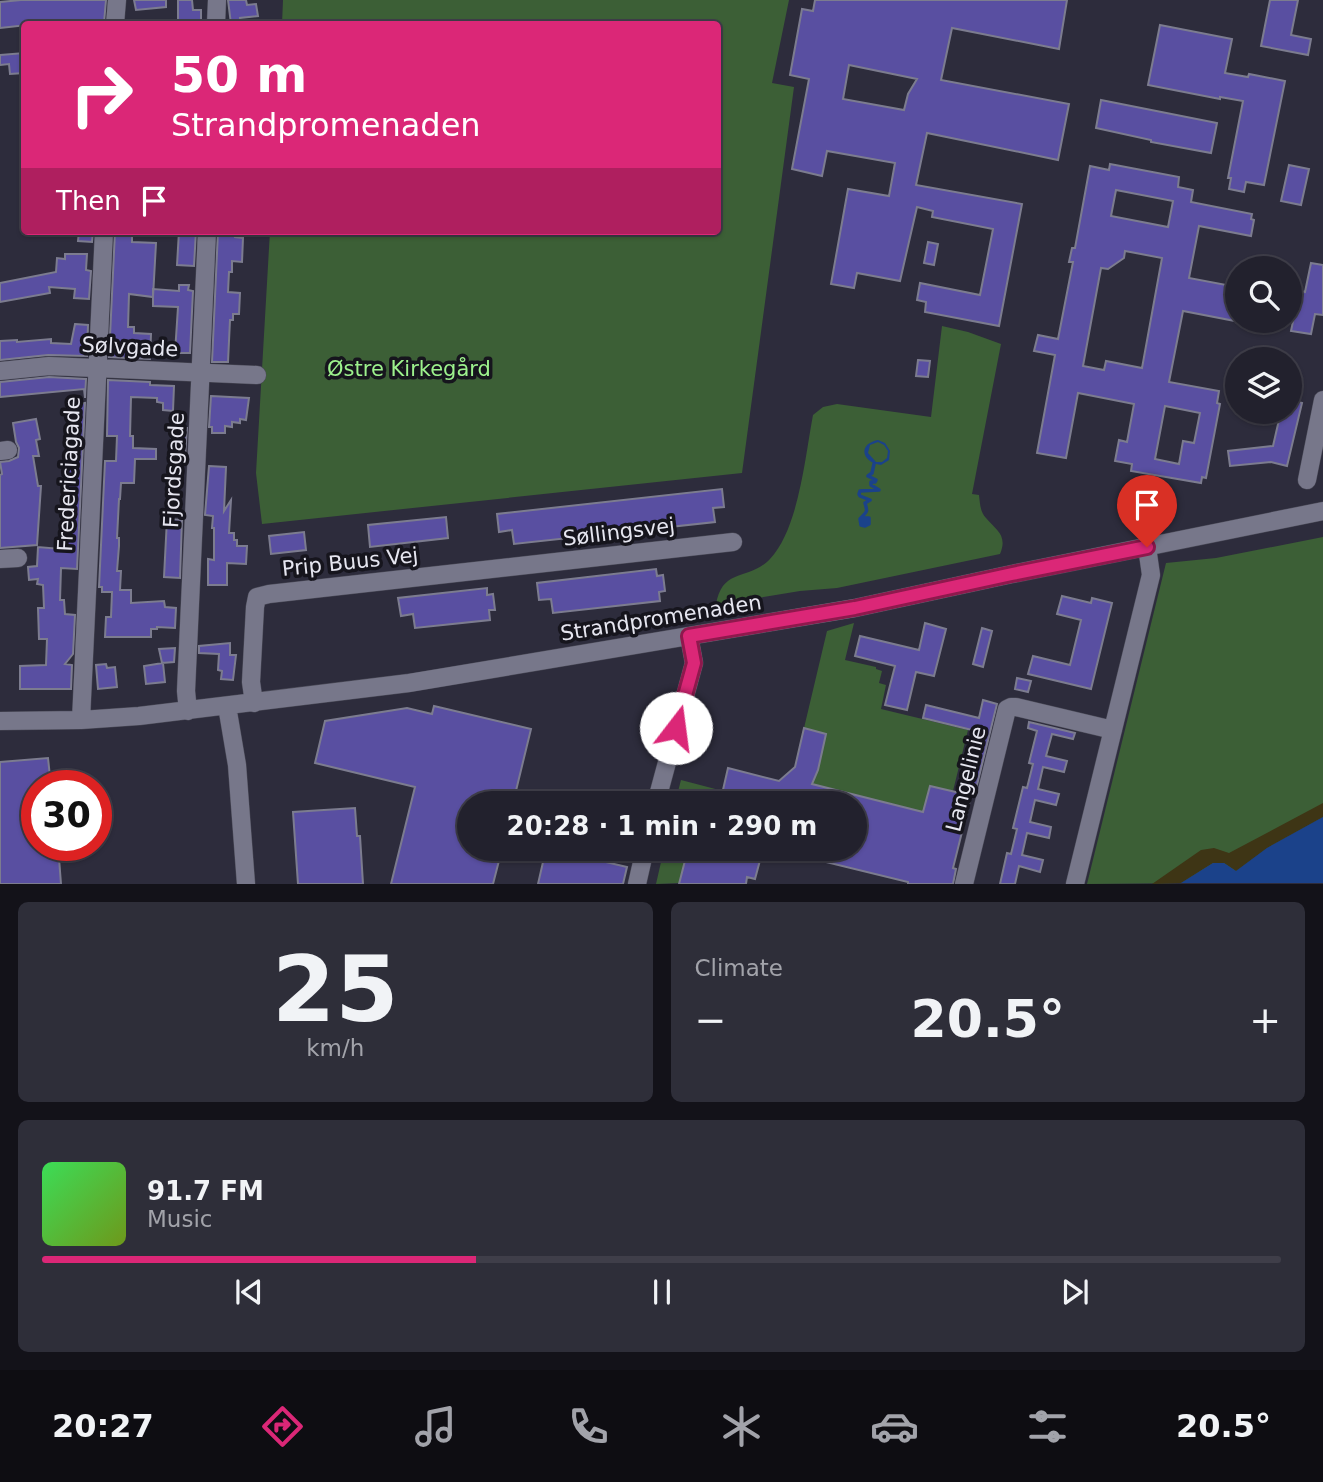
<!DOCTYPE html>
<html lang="en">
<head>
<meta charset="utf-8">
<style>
  body { margin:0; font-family:"DejaVu Sans",sans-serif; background:#2e2e39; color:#f1f3f6; height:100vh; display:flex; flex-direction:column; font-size:26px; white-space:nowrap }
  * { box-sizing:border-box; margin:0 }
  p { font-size:23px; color:#a2a3aa }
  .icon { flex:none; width:38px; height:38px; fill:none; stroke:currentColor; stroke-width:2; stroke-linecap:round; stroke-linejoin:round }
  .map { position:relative; height:884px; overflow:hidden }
  .details { display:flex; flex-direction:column; gap:18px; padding:18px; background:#131219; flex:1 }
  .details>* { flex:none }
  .banner { position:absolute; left:21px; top:21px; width:700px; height:214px; border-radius:7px; box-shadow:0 2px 5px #0004,0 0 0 2px #3f3e49; background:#db2777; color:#fff; overflow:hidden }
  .tools { position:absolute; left:1225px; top:256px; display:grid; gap:14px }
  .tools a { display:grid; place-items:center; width:77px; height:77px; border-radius:50%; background:#22212d; box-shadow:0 2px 5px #0004,0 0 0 2px #3f3e49; font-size:35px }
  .speed { position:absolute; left:21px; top:770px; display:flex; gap:14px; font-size:35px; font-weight:700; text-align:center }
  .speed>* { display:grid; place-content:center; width:91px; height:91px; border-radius:50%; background:#22212d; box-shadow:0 2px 5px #0004,0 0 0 2px #3f3e49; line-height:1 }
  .speed .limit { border:10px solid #d22; background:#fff; color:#111 }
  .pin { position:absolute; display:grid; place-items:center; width:60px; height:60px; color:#fff; margin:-72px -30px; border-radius:50% 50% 50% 0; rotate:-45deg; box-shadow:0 0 7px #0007 }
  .pin .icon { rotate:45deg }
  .me { position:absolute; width:77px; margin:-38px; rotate:15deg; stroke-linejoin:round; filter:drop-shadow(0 0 5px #0008) }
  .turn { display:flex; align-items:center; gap:24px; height:147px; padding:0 35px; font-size:32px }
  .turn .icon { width:91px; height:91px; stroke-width:2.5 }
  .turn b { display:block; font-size:49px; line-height:60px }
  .then { display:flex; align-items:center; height:66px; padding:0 35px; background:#0003; gap:14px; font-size:26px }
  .big { font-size:52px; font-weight:700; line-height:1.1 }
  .details .card { flex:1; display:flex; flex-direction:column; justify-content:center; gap:10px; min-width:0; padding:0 24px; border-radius:10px; background:#2e2e39 }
  .details .dial { align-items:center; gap:0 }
  .dial b { font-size:91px; line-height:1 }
  .song { display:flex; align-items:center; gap:21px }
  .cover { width:84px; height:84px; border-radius:10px; background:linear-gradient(135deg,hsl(130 70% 55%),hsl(80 70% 35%)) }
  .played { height:7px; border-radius:4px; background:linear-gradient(90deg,#db2777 35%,#3f3e49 35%) }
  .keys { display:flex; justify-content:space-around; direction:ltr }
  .heat { display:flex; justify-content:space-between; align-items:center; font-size:38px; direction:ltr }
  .details .tiles { flex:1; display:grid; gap:18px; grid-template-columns:1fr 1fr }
  .card:last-child { grid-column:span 2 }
  .trip { position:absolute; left:457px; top:791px; width:410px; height:70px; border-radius:35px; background:#22212d; box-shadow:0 2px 5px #0004,0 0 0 2px #3f3e49; font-weight:700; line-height:70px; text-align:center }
  .menu { display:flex; height:112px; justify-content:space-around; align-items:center; background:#0e0d12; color:#a2a3aa }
  .menu .icon { width:49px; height:49px }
  .menu .current { color:#db2777 }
  .menu b { font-size:32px; color:#f1f3f6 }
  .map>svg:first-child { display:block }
</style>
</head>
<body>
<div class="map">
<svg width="1323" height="884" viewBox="0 0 1323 884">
  <rect width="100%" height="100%" fill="#2d2c3c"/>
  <!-- green -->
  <path fill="#3c5f36" d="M283,0H789L772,83L794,87L742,473L262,524L256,473L270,231H718V24H282Z
    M942,326L968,332L1001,344L972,494L979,495C980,503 980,512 986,518C996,530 1008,535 1000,554L837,588L800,591L716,605C722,567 749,581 770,559C799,528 805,457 813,415L823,407L837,404L931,417Z
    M1323,537V817L1267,848L1236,871L1214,863L1181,883L1087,884L1166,563L1216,558Z
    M854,623L845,660L876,667V669L882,671L879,683L886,685L881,709L968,730L953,791L930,786L923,812L812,784L818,770L826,734L804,728L827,631Z
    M681,780L723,791L720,803H675Z
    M664,849H688L679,883L656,884Z"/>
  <!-- sand -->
  <path fill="#3e3515" d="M1323,803V817L1267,848L1236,871L1224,863H1213L1181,883L1152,884L1201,850L1214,848L1229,853Z"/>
  <!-- water -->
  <path fill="#1b428a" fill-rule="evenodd" d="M878,440L885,443L890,451L889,460L881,465C862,463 857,444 878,440ZM878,442L884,445L888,451L887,458L882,462H876L868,453L870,445Z
    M1323,817V883H1181L1213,863H1224L1236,871L1267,848Z"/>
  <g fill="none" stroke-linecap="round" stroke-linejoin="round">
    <!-- stream -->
    <path stroke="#1b428a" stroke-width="3.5" d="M865,522V520H867V523L862,522L863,518H869V524L865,526L861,525L860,519C867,511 868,513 865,503L870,500L860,496L859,494L860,491L879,490L871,485V482H875L876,480L868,476L872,473L874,464"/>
  </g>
  <!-- building -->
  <path fill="#594fa1" stroke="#7c7c8f" stroke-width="2" fill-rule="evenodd" d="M21,0H106L104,23L82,22V24H72V20L0,28V2Z
    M134,0H166V7L136,10Z
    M178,0H192L193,10H201V24H178Z
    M228,0H246L247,5L256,4L258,16L240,18L241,24H231Z
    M815,0H1067L1059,49L952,28L941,80L1069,104L1058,160L927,133L916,185L1022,204L999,326L925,312L926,302L917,300L920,283L980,295L993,229L932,217L933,211L917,207L900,281L857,273L854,288L831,284L848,189L889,196L895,163L827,151L822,176L792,169L809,79L790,75L802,9L813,11ZM849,65L917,79L908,94L904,110L843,99Z
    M1270,0H1298L1291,35L1311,39L1308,55L1261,46Z
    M1160,25L1232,39L1225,73L1248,77L1249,74L1285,81L1264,185L1246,182L1244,192L1229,189L1231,178H1228L1243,101L1220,97V99L1148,85Z
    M24,53V73L10,74L9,64L0,65V55Z
    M1101,100L1217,123L1211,153L1151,142V140L1096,128Z
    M1110,164L1179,177L1178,187L1193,190L1191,202L1252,214L1251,219L1254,220L1251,236L1199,226L1189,278L1237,287V311L1235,321L1183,311L1169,382L1219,391L1217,403L1220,404L1206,478L1202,477L1201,483L1131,471L1132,464L1115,461L1119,440L1127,442L1134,404L1078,393L1066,458L1037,453L1055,355L1034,351L1038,335L1058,339L1073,262H1069L1072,248H1075L1090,166L1109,170ZM1116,190L1173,201L1168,227L1111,216ZM1125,251L1162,258L1142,368L1106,361L1104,370L1083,366L1101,268L1108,269L1124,258ZM1165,406L1200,413L1194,443L1183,441L1179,464L1155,459Z
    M1289,165L1309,169L1301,205L1281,201Z
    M79,231H93L92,242L78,241Z
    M115,231H132V242L156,243L153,297L129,294L128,327H134V333L151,334L150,359L109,357Z
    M179,231H196L194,266L177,265Z
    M218,231H235V237L243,238L242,262L232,261V272H229L228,292L240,293L239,314H233V320H230L228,362H212Z
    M928,242L938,244L934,265L924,263Z
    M65,254H87L86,270L91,271L89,299L74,298L75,289L49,287L50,293L0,302V283L56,272L57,258L65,259Z
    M1311,263L1323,265V315L1315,314L1311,334L1291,331L1296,307L1290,305V289L1305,292Z
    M179,285H189L188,290L193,291L190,353H175L178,307L153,306V289L179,291Z
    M75,324L88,325L87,356L48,355L0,360V341L17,340V342L51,339V343L71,344Z
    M1254,348L1283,354L1282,359H1252Z
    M918,360L930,361L928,377L916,376Z
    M49,377L86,379L85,398L84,389L0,397V382Z
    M108,380L150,382V385L174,386L173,411L163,410V403L157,402V398L131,397L130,436H133V448L156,449V459H135L134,483H121L120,499H119L117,538H119V546L117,571H121L120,590H131V603L164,601L165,607L176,608L175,628L157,627V629H151V637H105L106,617H111L112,592H102V587H99L105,461H116L117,436H107Z
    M211,396L249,398L246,420L240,419V423L232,422V427L225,426V433H212V427H209Z
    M1291,400L1302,403L1287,466L1271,462L1230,466L1228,451L1273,446L1281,411H1290Z
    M85,403L77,569L61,568L60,600H64L65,614L75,615L73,654L65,664L72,665L71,689H20V666L46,665L47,639H39L38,608H44L43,585L37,584L38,579L29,580L28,567L37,566L38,547L61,549L65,493H62L63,476H65L70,405Z
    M36,419L40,439L36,440L39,456H33L38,486H41L37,545L0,548V475L2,474L0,462L9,461L18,457L19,448L16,442L13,423Z
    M177,428H187L185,458H171V436H177Z
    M209,466L226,467L224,511L231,500L229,533H234V540H237V546H247L246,564L227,563V585H208V559L214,560V528H212L213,516L205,515Z
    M722,489L724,507L713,508L715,522L514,544L512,530L499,532L497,514Z
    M446,517L448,538L370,547L368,525Z
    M167,519L182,520L180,578L164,577Z
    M304,532L306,550L271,554L269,536Z
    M656,569L657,576L663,575L665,591L659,592L660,601L553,613L551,599L539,600L537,583Z
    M487,588V595L493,594L495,610H489L490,620L415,628L413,614L401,616L398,598Z
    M1062,596L1091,603L1092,598L1112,603L1091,689L1028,674L1033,656L1070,665L1081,620L1057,614Z
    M925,623L946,629L934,676L916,672L907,710L885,705L895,666L855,656L860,636L919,650Z
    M982,628L992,631L983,667L973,664Z
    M230,643V655H236L233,680L221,679L222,671L218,670L219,654L199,653V646Z
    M175,648L174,662L162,663L159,649Z
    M163,663L165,682L146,684L144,666Z
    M106,664L107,668L115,667L117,687L98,689L96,665Z
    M1017,678L1031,681L1028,692L1015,689Z
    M983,700L997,704L975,793L972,792L953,868L956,869L953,884H908V882L789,853V849H854V803H720L728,768L779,781L795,767L804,728L826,734L818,770L812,784L923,812L930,786L960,793L976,731L923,718L926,705L979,718Z
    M434,706L531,729L513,803H469V849H502L493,884H391L415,787L315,763L325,721L407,708L432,714Z
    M1029,722L1075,733L1073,739L1052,734L1046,756L1067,761L1064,772L1043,767L1038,789L1059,794L1056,805L1035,800L1030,822L1051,827L1049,838L1027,833L1022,855L1043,860L1040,872L1019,866L1015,884H1000L1007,853L1011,854L1017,829L1013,828L1023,787L1027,788L1033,764L1029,763L1037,731L1028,728Z
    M48,758L51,786H37V845H58L61,884H0V762Z
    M355,808L357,836H360L363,884H298L293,812Z
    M546,849H559V851L627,867L623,884H538Z
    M688,849H763L755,879L747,877L746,884H679Z"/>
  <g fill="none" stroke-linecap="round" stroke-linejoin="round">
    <defs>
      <path id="minor" d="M115,24L117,0
        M216,24L217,0
        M0,371L49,366L257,375
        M0,451L8,450
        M1307,480L1323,400
        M0,559L18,558
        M254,703L251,682L255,607L257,597L269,594L733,542
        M227,706L237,765L246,884
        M188,711L186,691L207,231
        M81,720L104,231
        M0,721L81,720L139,716L409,683L855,608L1012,574L1323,511
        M656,803L694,663L689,636
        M637,884L645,849
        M964,884L1007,709L1011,707H1016L1113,730
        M1075,884L1151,575L1147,547"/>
    </defs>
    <!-- minor casing -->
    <use href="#minor" stroke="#4b4b58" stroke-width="19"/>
    <!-- minor -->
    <use href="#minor" stroke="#77778a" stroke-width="18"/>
  </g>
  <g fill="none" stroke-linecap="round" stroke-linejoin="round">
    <defs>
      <path id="route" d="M676,728L694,663L689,636L855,608L1012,574L1147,547"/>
    </defs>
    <!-- route casing -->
    <use href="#route" stroke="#8e194d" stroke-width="18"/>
    <!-- route -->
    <use href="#route" stroke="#db2777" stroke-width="12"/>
  </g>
  <g text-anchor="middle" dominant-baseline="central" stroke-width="7" stroke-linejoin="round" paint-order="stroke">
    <!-- street labels -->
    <g font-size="21" fill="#e6e6f0" stroke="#16151d">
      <text transform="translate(130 347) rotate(3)">Sølvgade</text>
      <text transform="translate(174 470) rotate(-87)">Fjordsgade</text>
      <text transform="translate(69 474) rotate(-87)">Fredericiagade</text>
      <text transform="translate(619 532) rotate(-7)">Søllingsvej</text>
      <text transform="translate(350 562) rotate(-6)">Prip Buus Vej</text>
      <text transform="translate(661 618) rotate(-9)">Strandpromenaden</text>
      <text transform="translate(966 779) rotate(-76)">Langelinie</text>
    </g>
    <!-- park labels -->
    <g font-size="21" fill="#9df28d" stroke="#16151d">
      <text x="409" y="369">Østre Kirkegård</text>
    </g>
  </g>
</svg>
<div class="tools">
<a><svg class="icon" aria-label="search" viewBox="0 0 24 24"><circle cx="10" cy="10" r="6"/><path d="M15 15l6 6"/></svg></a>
<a><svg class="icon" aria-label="layers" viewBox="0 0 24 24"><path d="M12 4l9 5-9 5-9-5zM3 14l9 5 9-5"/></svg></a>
</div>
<div class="speed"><div class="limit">30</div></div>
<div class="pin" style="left:1147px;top:547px;background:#d93025"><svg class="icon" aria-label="arrive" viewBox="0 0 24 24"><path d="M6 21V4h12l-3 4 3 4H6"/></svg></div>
<svg class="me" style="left:676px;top:728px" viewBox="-20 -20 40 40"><circle r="19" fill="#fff"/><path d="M0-13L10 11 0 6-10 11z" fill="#db2777"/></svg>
<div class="trip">20:28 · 1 min · 290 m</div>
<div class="banner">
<div class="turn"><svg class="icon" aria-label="right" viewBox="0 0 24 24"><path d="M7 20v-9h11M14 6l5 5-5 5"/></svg><div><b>50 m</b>Strandpromenaden</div></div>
<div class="then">Then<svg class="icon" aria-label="arrive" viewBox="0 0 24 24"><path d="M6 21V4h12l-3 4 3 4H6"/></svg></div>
</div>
</div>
<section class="details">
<div class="tiles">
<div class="card dial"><b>25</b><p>km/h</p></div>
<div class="card"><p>Climate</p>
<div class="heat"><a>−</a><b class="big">20.5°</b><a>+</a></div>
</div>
<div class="card">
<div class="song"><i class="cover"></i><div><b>91.7 FM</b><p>Music</p></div></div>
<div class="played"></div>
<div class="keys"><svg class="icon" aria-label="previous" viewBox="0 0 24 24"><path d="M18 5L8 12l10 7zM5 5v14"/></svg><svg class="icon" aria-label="pause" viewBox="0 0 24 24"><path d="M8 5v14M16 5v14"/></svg><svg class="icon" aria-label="next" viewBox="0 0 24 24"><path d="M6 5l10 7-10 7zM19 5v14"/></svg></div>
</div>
</div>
</section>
<nav class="menu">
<b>20:27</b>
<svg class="icon current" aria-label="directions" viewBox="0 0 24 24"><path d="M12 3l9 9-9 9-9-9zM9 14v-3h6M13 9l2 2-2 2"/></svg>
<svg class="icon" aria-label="music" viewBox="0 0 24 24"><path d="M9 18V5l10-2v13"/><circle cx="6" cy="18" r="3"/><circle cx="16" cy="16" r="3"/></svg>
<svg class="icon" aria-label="phone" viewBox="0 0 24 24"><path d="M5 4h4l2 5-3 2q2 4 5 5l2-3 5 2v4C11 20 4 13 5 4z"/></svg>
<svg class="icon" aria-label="climate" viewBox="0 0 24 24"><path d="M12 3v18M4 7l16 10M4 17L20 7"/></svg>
<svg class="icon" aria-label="car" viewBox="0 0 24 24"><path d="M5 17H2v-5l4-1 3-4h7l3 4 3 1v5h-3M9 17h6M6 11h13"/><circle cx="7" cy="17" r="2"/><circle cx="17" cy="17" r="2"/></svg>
<svg class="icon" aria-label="filters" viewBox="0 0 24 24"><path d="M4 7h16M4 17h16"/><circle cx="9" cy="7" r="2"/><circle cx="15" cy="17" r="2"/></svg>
<b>20.5°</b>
</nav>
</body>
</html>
